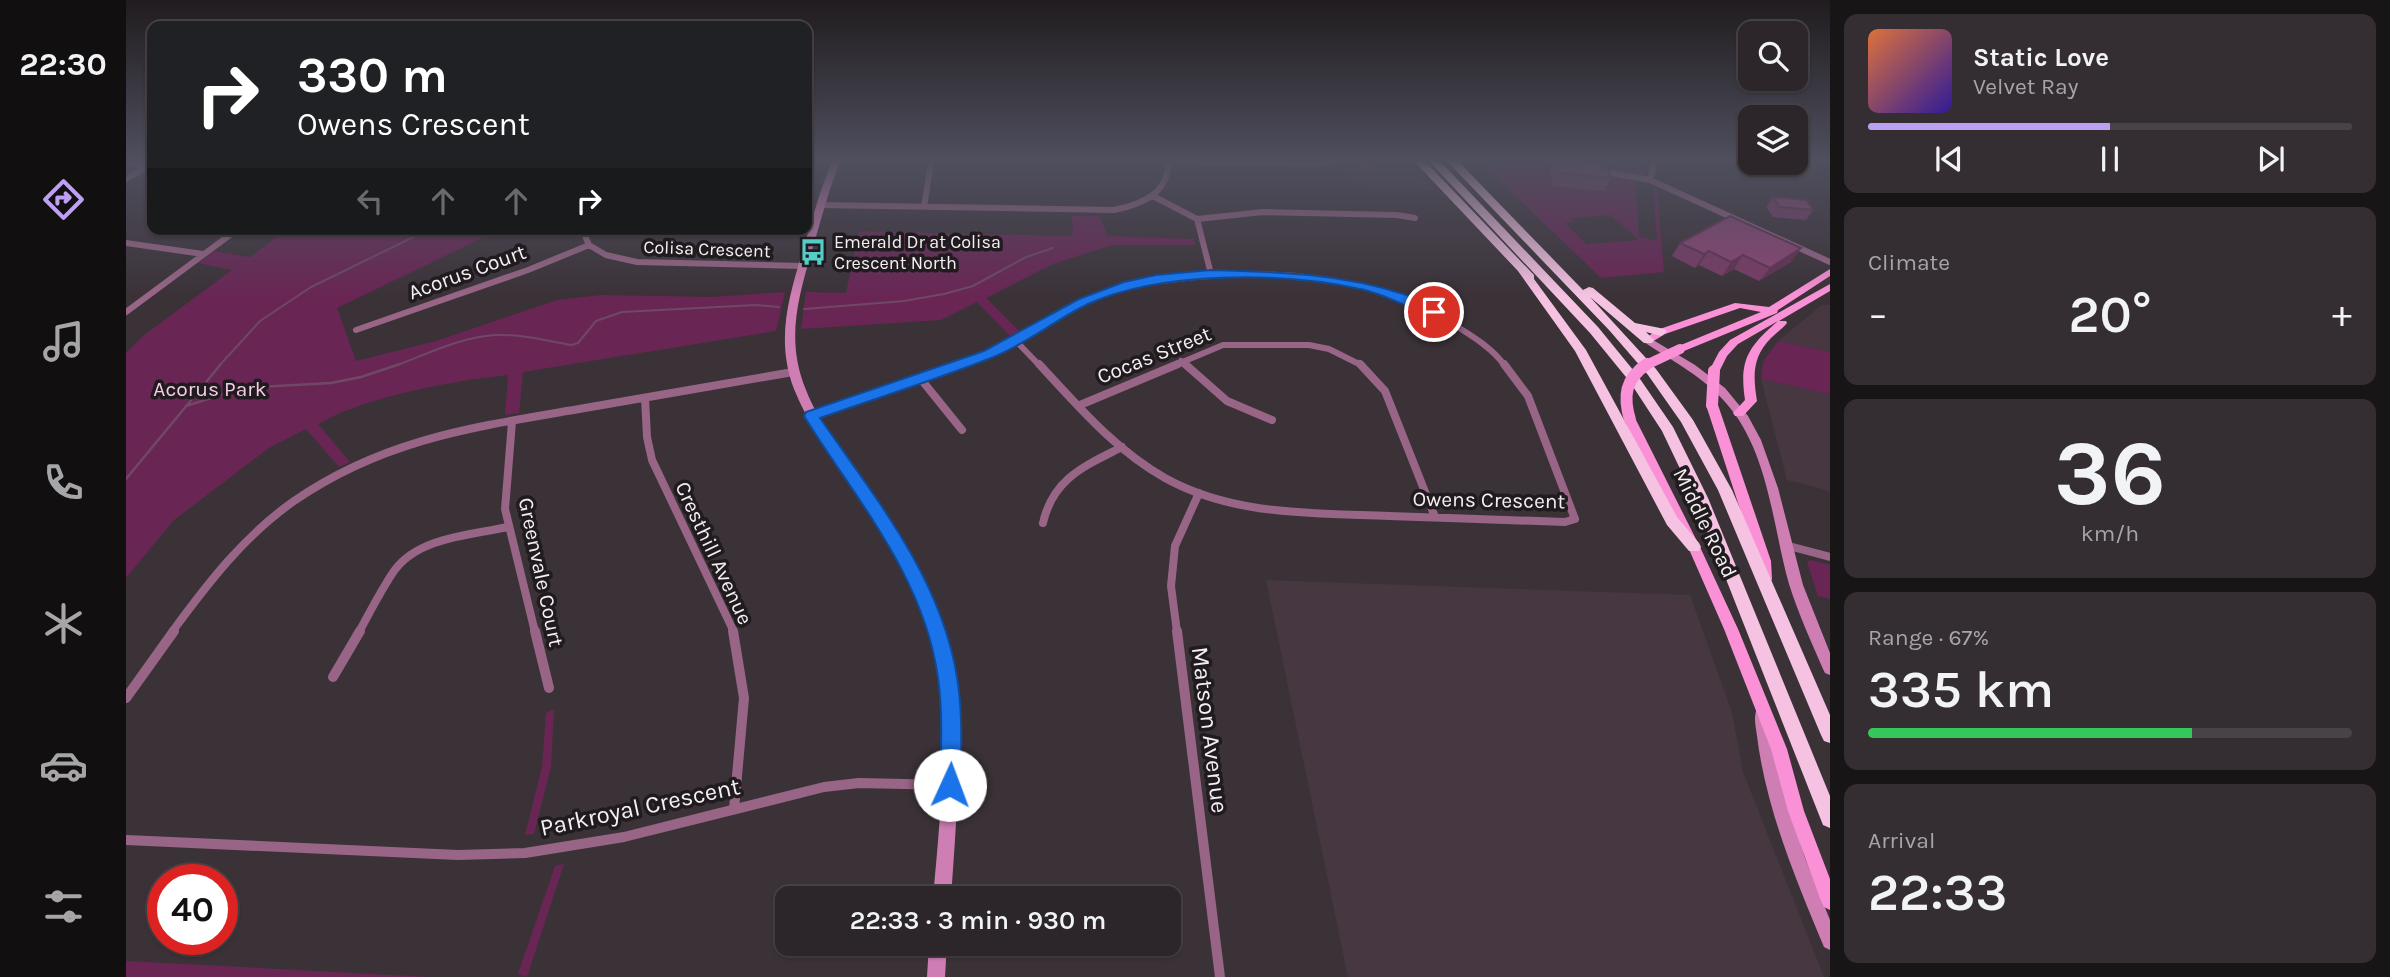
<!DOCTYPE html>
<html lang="en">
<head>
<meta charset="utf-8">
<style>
  body { margin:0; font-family:Karla,sans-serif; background:#342e32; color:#f1f3f6; height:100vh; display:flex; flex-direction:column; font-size:26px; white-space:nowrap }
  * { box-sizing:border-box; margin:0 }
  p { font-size:23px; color:#a6a5a8 }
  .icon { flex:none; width:38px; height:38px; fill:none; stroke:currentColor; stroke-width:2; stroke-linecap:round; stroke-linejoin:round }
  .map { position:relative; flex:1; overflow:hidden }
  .drawer { display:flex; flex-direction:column; gap:14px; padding:14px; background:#181517; width:560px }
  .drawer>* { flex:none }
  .top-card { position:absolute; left:21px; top:21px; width:665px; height:214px; border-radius:14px; box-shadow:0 2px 5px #0004,0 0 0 2px #484347; background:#202124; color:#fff; overflow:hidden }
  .controls { position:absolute; left:1612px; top:21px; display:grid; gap:14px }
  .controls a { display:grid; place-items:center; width:70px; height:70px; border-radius:14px; background:#2c262a; box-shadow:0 2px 5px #0004,0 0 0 2px #484347; font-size:35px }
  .speed { position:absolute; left:21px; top:864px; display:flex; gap:14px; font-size:35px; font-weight:700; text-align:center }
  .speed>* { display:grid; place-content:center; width:91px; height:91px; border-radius:50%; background:#2c262a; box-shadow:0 2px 5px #0004,0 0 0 2px #484347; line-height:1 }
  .speed .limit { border:10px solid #d22; background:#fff; color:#111 }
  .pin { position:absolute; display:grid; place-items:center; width:60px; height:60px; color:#fff; margin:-30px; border:4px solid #fff; border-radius:50%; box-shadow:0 2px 7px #0007 }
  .me { position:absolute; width:77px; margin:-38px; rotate:2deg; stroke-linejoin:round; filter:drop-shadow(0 0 5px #0008) }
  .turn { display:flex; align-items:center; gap:24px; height:147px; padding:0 35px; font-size:32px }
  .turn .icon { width:91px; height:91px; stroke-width:2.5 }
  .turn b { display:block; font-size:49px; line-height:60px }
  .lanes { display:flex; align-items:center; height:66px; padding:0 35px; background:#0003; justify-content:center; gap:35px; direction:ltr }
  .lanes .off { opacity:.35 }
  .big { font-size:52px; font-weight:600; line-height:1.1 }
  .drawer .card { flex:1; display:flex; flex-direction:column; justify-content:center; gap:10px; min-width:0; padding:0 24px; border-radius:14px; background:#342e32 }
  .drawer .dial { align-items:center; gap:0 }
  .dial b { font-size:91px; line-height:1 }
  .song { display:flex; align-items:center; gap:21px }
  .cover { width:84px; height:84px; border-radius:10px; background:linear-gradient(135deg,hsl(20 70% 55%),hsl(250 70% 35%)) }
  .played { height:7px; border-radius:4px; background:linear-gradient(90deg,#bca0f2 50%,#484347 50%) }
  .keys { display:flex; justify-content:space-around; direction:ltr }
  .heat { display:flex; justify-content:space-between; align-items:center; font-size:38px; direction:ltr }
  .charge { height:10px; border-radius:5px; background:linear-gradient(90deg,#34c759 67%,#484347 0) }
  .trip { position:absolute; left:649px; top:886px; width:406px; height:70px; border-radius:14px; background:#2c262a; box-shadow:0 2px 5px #0004,0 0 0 2px #484347; font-weight:600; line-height:70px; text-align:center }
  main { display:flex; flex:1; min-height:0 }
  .dock { display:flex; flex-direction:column; width:126px; justify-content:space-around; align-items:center; background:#120f11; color:#a6a5a8 }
  .dock .icon { width:49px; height:49px }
  .dock .on { color:#bca0f2 }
  .dock b { font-size:32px; color:#f1f3f6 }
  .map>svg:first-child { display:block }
</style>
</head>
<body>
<main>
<nav class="dock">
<b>22:30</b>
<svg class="icon on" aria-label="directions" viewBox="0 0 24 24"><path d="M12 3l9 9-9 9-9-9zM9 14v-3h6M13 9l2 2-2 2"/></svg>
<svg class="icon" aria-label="music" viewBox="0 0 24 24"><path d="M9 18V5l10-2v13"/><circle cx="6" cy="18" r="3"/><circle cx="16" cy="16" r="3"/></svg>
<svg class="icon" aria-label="phone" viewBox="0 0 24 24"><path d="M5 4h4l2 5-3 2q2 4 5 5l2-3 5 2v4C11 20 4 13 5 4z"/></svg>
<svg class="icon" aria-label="climate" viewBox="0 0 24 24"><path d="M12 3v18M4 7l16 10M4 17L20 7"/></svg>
<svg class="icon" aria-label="car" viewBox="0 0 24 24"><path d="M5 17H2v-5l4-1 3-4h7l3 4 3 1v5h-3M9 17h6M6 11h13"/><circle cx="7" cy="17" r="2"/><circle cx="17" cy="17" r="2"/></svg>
<svg class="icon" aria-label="filters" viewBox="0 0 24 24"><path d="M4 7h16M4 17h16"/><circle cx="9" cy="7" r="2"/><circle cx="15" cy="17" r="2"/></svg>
</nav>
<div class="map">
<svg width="1704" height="977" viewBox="0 0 1704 977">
  <rect width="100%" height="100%" fill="#3b3238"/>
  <!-- built -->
  <path fill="#473741" d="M1217,159H1281L1309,190L1229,188Z
    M1696,305H1704V352L1652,341Z
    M1635,379L1704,394V491L1661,480Z
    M1140,580L1564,595L1606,712L1617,772L1698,977H1222Z"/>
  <!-- green -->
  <path fill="#692655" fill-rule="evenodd" d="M1351,159H1417L1424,168L1432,170L1481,174L1486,170L1489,159H1514L1510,167L1521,169L1520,175L1530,181L1538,272L1475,278ZM1509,180L1527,183L1531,241L1513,237ZM1484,215L1513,240L1461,244L1439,223L1449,221L1446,218Z
    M946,216H973L982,236L1068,239L1069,245H986L927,264L860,298L893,331L884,336L851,302L815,320L675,329L680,292L720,293L733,231L944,236L947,234Z
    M161,229H375L211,308L230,361L310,341L431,300L475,295L586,297L659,292L650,331L397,372L393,413L379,415L382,375C326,381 241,396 192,424L224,462L213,467L180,429L143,448L48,520L0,578V353L17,336L106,270L72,263L88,251L124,257Z
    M1652,341L1704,352V394L1635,379L1637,362Z
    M1685,560L1704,565V599L1692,596L1681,562Z
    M428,709L425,766L408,834L399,835L416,767L420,713Z
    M438,864L401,977L392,974L429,866Z
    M0,961L303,977H0Z"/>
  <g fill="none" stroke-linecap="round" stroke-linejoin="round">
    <!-- stream-far1 -->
    <path stroke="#6f4866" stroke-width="2" d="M678,309L778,301L818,294L847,286L900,257L927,248
      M93,366L134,321L185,287L304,229
      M269,366C301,354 335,337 369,335C394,334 420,340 445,345L452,343L470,321L496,312L630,305L653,307"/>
    <!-- stream -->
    <path stroke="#6f4866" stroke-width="2.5" d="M60,406L116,388L205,383L235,377L274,364
      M0,479L95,364"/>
    <!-- street-far2 -->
    <path stroke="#986586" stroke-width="6" d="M936,159L955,160
      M1043,161L1192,164L1205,162L1206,159
      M0,163L19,166
      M1486,173L1524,180L1704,262
      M0,179L26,164
      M1524,180L1529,159
      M1027,196L1071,219L1085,274
      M694,205L988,210C1017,204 1044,193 1042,159
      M798,207L805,162L808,159
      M1071,219L1137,212L1271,215L1289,218
      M456,229L463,245L480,255L511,262L677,266
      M0,243L77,254
      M0,312L112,229
      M230,330L402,270L463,245
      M890,341L914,366
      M1055,361L1061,366
      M829,366C889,345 940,303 1002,286C1015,282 1030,281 1043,280C1140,267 1246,273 1330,326C1348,337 1367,349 1379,366
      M1047,366L1097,345H1183L1203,349L1237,366"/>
    <!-- street-far1 -->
    <path stroke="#986586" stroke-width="8" d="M913,364C951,405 989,450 1039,478C1107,516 1188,513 1263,516C1322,518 1380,520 1439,522L1449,519L1402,396L1378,364
      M1059,364L1101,401L1146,420
      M1234,364L1259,391L1309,517
      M794,378L836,430
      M519,398L521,437L526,460L608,632
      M954,405L1052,364
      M685,416L834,364
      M386,422L379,509L409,632
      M917,523C927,478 959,466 996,447
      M1659,545L1704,557
      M46,632C82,583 118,536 168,501C258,439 348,427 453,409C524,397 596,384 667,372
      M233,632C244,612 255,590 268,571C292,537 345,535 382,527
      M1051,632L1045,586L1049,546L1073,493"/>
    <!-- street -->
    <path stroke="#986586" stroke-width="10" d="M409,631L423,688
      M607,631L618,698L608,809
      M1051,631L1094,977
      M207,677L234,631
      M0,698L48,631
      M0,840L332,855L399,853L498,837L698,787L733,783L824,785"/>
    <!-- secondary -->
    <path fill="#cf7eb4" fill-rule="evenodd" d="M707,159H715C704,186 697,213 689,240C674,292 658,337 680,390C694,426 720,457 741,489C765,524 792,559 806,598C842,696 832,797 825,898H807C816,796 828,698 793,599C779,561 754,527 731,494C709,460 683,427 668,389C648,336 665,291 680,240C688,212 696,185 707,159Z
      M1522,337L1569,365L1599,388L1622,416L1635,440L1652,488L1677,585L1704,653V675L1699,673L1697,669C1685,641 1672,613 1663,584C1646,524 1643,452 1600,403C1578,377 1546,361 1518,342L1517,340L1518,338Z
      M1636,707L1641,709L1643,714L1647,743L1661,802L1679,858L1704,920V950L1698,947C1670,880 1640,809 1631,736C1630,727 1627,717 1631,709Z
      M803,943H821L819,977H801Z"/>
    <!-- primary -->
    <path fill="#fa91d7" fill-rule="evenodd" d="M1704,269V276L1652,310L1651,313L1558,351H1550L1549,349L1550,347L1635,312L1614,308L1539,334L1526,342H1518L1517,340L1531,330L1609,303L1643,307Z
      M1704,284V291L1653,321H1660L1661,323C1656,329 1650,333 1645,338C1626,357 1627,376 1631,401L1617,416H1609L1607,413L1619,400C1613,360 1622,347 1652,321L1612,344L1601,356L1592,374H1584L1583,371L1593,352L1604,340Z
      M1586,401L1592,405L1645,561L1646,579L1644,583L1639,584L1634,583L1631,561L1580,405Z
      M1504,416L1510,420L1574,547L1612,629L1661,749L1678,811L1704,879V910L1698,907L1695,901L1662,811L1645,749L1598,629L1562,547L1498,420Z"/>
    <!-- highway -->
    <path fill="#f5c2e2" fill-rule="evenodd" d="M1286,159H1297L1408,275V279L1460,350L1551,517L1573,543L1575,547L1573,551H1563L1541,525L1449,351L1392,271Z
      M1301,159H1312L1472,327L1512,376L1547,427L1582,498L1704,796V828L1697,825L1568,498L1536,431L1504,382L1464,333Z
      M1319,159H1330L1457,290L1463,287L1467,288L1509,323L1539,329L1541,332L1535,336L1520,332L1528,340L1526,343H1518L1464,297L1530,369L1567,420L1606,490L1704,715V743L1698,741L1695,735L1592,490L1555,422L1522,375L1483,330Z"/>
    <!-- primary-bridge-far1 -->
    <path stroke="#fa91d7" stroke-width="10" d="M1518,366L1554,349"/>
    <!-- primary-bridge -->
    <path stroke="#fa91d7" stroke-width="12" d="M1586,405L1588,371
      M1504,420C1497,396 1499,379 1521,364"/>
  </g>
  <!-- wall -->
  <path fill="#7a3b66" d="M1231,159H1249L1248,163L1242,169L1230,165Z
    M1430,159H1440L1485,178L1478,191L1427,186L1424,171Z
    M1647,197L1687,210L1680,220L1647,217L1640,207Z
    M1554,243L1675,248L1665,262L1633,281L1608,269L1596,276L1573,265L1569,268L1546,256Z"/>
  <!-- shaded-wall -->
  <path fill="#633053" d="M1247,159H1249L1248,163L1242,169L1244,162Z
    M1675,248L1665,262L1633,281L1644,268Z
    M1583,251L1573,265L1569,268L1578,254Z
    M1617,255L1608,269L1596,276L1605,262Z"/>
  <!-- building -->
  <path fill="#8e4577" stroke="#633053" stroke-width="2" d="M1235,159H1247L1244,162Z
    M1431,159H1440L1472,163L1480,167L1485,178L1434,173Z
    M1647,197L1680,200L1687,210L1654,207Z
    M1604,216L1675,248L1644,268L1617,255L1605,262L1583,251L1578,254L1554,243Z"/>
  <!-- sky -->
  <linearGradient id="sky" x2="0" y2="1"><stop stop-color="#201c1f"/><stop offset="0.54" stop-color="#4f4f5e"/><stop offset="1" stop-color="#4f4f5e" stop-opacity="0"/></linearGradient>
  <rect width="1704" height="296" fill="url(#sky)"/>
  <!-- route -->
  <path fill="#1a73e8" stroke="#114b97" stroke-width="2" d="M1085,270C1151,272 1213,273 1277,294C1289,298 1306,303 1315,312L1308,316C1283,309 1260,294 1234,289C1155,272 1036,271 962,304C929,320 899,345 865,358C809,380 751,398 694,418C750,499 815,578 831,677C837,713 835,749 835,785L832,792L824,795L817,792L814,785C815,749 817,714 812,678C798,576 730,500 678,416L680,412L858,351L953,299L998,282L1030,275Z"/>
  <!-- icons -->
  <defs>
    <symbol id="bus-bare" viewBox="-9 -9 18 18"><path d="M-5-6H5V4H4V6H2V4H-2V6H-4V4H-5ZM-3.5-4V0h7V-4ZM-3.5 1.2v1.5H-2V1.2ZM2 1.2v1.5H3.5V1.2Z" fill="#54cdc7" stroke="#201b1e" stroke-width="2.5" paint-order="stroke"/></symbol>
  </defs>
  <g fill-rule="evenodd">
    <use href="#bus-bare" x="668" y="233" width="38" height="38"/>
  </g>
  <g text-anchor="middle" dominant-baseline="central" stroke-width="7" stroke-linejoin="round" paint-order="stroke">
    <!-- far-poi labels -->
    <g font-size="18" fill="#f5eff3" stroke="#201b1e" text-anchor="start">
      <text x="708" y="242">Emerald Dr at Colisa<tspan x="708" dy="21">Crescent North</tspan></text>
    </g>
    <!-- far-street labels -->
    <g font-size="18" fill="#f5eff3" stroke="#201b1e">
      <text transform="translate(581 249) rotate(2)">Colisa Crescent</text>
    </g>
    <!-- street labels -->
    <g font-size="21" fill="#f5eff3" stroke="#201b1e">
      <text transform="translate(341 272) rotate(-20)">Acorus Court</text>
      <text transform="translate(1028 355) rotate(-22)">Cocas Street</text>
      <text transform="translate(1363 500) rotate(1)">Owens Crescent</text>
      <text transform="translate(1579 523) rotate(64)">Middle Road</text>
      <text transform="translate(588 553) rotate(65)">Cresthill Avenue</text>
      <text transform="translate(415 572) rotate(78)">Greenvale Court</text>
    </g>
    <!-- park labels -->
    <g font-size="21" fill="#f7cce7" stroke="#201b1e">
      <text x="84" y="389">Acorus Park</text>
    </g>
    <!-- near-street labels -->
    <g font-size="24" fill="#f5eff3" stroke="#201b1e">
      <text transform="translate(1084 730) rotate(83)">Matson Avenue</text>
      <text transform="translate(514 807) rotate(-12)">Parkroyal Crescent</text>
    </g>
  </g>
</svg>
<div class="controls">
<a><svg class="icon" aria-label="search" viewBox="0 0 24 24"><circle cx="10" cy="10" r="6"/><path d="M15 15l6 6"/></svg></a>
<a><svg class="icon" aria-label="layers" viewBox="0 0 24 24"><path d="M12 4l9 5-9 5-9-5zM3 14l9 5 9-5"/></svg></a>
</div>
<div class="speed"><div class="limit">40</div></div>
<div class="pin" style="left:1308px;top:312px;background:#d93025"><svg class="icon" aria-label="arrive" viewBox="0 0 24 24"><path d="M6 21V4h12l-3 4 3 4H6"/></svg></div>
<svg class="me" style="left:824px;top:785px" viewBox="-20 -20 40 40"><circle r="19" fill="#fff"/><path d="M0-13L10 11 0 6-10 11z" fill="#1a73e8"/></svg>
<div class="trip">22:33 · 3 min · 930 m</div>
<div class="top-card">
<div class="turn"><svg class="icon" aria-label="right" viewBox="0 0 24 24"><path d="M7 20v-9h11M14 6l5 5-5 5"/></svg><div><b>330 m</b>Owens Crescent</div></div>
<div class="lanes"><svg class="icon off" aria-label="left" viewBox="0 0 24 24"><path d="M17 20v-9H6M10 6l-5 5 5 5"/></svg><svg class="icon off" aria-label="ahead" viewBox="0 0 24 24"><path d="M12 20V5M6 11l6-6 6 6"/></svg><svg class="icon off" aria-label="ahead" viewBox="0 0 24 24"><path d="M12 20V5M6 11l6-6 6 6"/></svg><svg class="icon" aria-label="right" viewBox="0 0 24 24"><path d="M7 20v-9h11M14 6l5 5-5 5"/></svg></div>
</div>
</div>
<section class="drawer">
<div class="card">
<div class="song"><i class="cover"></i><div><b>Static Love</b><p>Velvet Ray</p></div></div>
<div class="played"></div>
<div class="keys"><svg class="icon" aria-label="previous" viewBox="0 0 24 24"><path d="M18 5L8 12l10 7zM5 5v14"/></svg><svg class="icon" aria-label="pause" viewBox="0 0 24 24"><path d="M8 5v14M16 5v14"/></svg><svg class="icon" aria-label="next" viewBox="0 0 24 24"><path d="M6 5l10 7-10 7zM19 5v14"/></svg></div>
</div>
<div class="card"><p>Climate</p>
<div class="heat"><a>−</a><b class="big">20°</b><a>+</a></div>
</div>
<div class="card dial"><b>36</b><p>km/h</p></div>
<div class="card"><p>Range · 67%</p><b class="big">335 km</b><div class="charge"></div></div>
<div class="card"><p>Arrival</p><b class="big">22:33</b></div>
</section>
</main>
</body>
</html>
